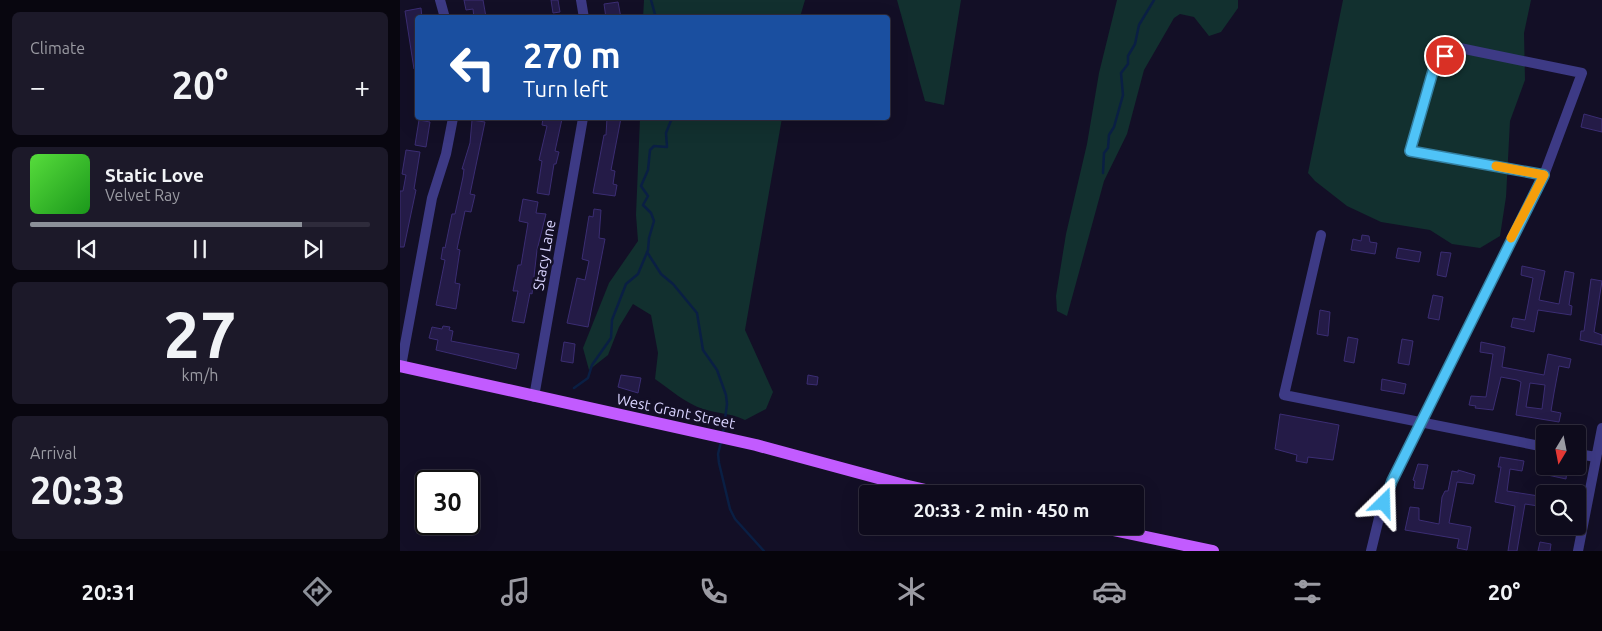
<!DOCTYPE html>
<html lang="en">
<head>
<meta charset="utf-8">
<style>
  body { margin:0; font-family:Ubuntu,sans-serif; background:#1c1929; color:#f1f3f6; height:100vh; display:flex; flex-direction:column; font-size:19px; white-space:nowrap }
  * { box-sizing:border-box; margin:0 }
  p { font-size:16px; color:#9b9ba3 }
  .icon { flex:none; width:28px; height:28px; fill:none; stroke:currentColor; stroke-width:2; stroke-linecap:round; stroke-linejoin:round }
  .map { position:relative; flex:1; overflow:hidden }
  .sheet { display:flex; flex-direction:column; gap:12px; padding:12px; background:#08060f; width:400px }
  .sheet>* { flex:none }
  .banner { position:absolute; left:15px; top:15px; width:475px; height:105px; border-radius:5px; box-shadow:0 5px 20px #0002,0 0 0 1px #2e2b3b; background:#1a4fa0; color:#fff; overflow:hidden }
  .needle { width:32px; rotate:190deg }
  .fabs { position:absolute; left:1136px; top:425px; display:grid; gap:10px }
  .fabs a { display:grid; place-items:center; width:50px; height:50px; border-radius:5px; background:#0e0b1c; box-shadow:0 5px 20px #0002,0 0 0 1px #2e2b3b; font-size:25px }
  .speed { position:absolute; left:15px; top:470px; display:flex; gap:10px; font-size:25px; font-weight:700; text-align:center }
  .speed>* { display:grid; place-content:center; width:65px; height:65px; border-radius:50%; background:#0e0b1c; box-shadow:0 5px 20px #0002,0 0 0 1px #2e2b3b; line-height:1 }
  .speed .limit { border:2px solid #111; border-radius:8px; background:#fff; color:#111 }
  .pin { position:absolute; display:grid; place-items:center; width:42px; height:42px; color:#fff; margin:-21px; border:2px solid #fff; border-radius:50%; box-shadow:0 1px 5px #0007 }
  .me { position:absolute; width:55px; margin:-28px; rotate:22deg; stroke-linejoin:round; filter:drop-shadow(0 0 4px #0008) }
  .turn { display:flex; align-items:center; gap:18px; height:105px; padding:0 25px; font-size:22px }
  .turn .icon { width:65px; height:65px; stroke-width:2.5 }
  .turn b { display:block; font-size:35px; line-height:42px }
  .big { font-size:38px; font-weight:700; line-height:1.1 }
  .sheet .widget { flex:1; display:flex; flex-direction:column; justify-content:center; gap:8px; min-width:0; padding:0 18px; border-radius:8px; background:#1c1929 }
  .sheet .dial { align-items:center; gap:0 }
  .dial b { font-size:65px; line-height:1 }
  .song { display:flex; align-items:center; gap:15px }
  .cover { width:60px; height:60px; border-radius:8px; background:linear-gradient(135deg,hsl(110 70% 55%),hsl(120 70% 35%)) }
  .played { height:5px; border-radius:2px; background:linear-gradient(90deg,#8c9099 80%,#2e2b3b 80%) }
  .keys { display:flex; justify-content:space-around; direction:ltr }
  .heat { display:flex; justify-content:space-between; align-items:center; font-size:28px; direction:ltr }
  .trip { position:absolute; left:459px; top:485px; width:285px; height:50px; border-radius:5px; background:#0e0b1c; box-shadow:0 5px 20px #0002,0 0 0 1px #2e2b3b; font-weight:700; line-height:50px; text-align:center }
  .tabs { display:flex; height:80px; justify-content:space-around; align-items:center; background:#06040b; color:#9b9ba3 }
  .tabs .icon { width:35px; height:35px }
  .tabs .current { color:#8c9099 }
  .tabs b { font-size:22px; color:#f1f3f6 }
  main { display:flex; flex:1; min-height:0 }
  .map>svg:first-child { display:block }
</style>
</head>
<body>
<main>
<section class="sheet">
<div class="widget"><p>Climate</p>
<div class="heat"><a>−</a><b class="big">20°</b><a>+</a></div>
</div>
<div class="widget">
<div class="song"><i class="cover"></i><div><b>Static Love</b><p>Velvet Ray</p></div></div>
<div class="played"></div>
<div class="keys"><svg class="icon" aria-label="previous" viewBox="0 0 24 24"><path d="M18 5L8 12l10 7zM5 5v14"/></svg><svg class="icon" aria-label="pause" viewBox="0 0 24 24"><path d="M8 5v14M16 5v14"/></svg><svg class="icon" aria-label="next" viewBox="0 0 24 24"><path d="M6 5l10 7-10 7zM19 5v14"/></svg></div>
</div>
<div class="widget dial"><b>27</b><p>km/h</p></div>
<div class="widget"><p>Arrival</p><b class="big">20:33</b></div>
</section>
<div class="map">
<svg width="1202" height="551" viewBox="0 0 1202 551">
  <rect width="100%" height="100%" fill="#130f26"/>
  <!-- green -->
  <path fill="#12302f" d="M244,0H405L400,17L243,18Z
    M497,0H561L544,105L525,101Z
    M717,0H838V8L821,32L809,36L794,17L780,14L774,18L744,70L727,134L704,181L667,316L657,311L656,296L666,234L687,144L699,73Z
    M943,0H1131L1124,33L1125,80L1110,121L1106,197L1100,236L1080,248L1052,244L1030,230L981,222L947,206L915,181L908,173Z
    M240,118H382L345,330L373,392L366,409L345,420C331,413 318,414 303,409C285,403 271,390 255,379L258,353L251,315L233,304L219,327L208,355L189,370L183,348L209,283L238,241L236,215Z"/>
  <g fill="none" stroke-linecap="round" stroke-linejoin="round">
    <!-- stream -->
    <path stroke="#0a1f44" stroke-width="2.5" d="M251,0L256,18
      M703,173L704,153L708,148L709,135L714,127L723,95L721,73L728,64V56L735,44L739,25L754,0
      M247,252L261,274L273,284L297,313L303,350L317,370L326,395L327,404L323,434
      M174,388L188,378L192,365L211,338L212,320L226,284L238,274L248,250L249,238L254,221L251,213L243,205L248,196L241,186L248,170L250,150L254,146L267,147L266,133L272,118
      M321,442L318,454L319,463L330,509L335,519L364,551"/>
  </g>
  <!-- building -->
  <path fill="#241b47" stroke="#3b2d73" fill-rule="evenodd" d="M64,0H83L86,17L74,18L73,9L66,10Z
    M151,0H158L160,12L153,13Z
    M218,2L221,18H206L204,4Z
    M21,8L22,18H18V69H14L5,11Z
    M1184,114L1202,119V132L1181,127Z
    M143,118L162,119L155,151L159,152L156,164H154L149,195L137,193L142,161L139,160L147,126L142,125Z
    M207,118H221L211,170L215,171L213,184L217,185L215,196L193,193L204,135H206Z
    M19,120L30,122L26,147L15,145Z
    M72,120L85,122L70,194L75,195L71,212L65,211L57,249L60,250L55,283L60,284L56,309L36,305L45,260L41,259L43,247L45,248L52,214H55L63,177L64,169H62L70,143Z
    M6,150L20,152L14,189L16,190L4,247H0V191H3L6,175L2,174Z
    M123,199L138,202L136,213L146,214L137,250L132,294L130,293L124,323L112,321L118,291H113L118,265H121L128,223L119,221Z
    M194,209L201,210L199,238L205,239L188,327L167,323L177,278L185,280L189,261L182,259L189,216L193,217Z
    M962,235L969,236L970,242L977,243L975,254L951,250L953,239L961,241Z
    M998,248L1021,252L1019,262L996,258Z
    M1041,252L1051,253L1046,277L1037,275Z
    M1122,266L1145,271L1139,300L1159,304L1165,271L1174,273L1169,305L1172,306L1171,315L1138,310L1134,332L1111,327L1113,318L1125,320L1130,294L1133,278L1121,275Z
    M1191,279L1202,281L1194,332L1202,335V345L1180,340L1181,331H1184Z
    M1033,295L1043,297L1039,320L1028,318Z
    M920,310L930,312L928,336L917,334Z
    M43,326L50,327L49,330L53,331L51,341L119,354L116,369L36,350L38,340L29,338L32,327L42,329Z
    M948,337L958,339L954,363L944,361Z
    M1002,339L1013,341L1009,365L998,363Z
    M164,342L175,344L173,363L161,361Z
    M1081,342L1105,347L1102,367L1128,372L1144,375L1148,354L1171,359L1169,368L1159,366L1154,393L1151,411L1161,413L1159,422L1116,415L1121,382L1117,380L1101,377L1093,410L1075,408L1076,406L1069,405L1071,396L1086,397L1093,354L1080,352ZM1130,383L1145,385L1142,409L1126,407Z
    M221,375L241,378L238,393L218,387Z
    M408,375L418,377L417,385L407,384Z
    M982,379L1006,384L1004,394L981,390Z
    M880,414L939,425L933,460L908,457L907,463L896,461L897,455L875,449Z
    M1100,457L1124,461L1122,471L1110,469L1107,491L1145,497V507L1125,504L1117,551H1108L1115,506L1095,502L1101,467H1098Z
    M1018,464L1028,465L1023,489L1014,488L1015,481L1013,480Z
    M1144,466H1161L1167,469L1166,479L1143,474Z
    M1058,470L1075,475L1073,484L1057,482L1049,523L1071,527L1067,550L1057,548L1059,539L1005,530L1010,507L1019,508V520L1039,524L1042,497L1045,491H1048L1052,471L1058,472Z
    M1140,542L1151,544L1150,551H1138Z"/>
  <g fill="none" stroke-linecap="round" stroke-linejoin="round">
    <!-- minor -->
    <path stroke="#3d3a85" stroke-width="10" d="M40,0L45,18
      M181,0L184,18
      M1055,47L1182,73L1144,175L1010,151L1035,64Z
      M921,235L884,395L1145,447
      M1,366L32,198L46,154L53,118
      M134,397L183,118
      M1178,454L1196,457
      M971,551L980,514L992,481L1144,175
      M1178,551L1202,428"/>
    <!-- major -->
    <path stroke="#c25bff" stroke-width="12" d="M0,366L356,445L504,485L543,494
      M694,526L813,551"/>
  </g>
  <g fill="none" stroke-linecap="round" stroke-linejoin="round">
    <defs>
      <path id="route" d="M984,503L992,481L1144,175L1010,151L1035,64L1045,56"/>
    </defs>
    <!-- route casing -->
    <use href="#route" stroke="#337fa1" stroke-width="12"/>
    <!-- route -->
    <use href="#route" stroke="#4fc3f7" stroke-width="9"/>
    <!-- slow -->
    <path stroke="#f59e0b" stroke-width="9" d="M1096,166L1144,175L1111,238"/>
  </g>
  <g text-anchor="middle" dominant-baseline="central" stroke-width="5" stroke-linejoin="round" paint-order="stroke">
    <!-- street labels -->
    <g font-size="15" fill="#d9d4ff" stroke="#130f26">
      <text transform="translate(144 255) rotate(-80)">Stacy Lane</text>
      <text transform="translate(276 411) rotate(12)">West Grant Street</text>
    </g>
  </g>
</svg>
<div class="fabs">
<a><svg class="needle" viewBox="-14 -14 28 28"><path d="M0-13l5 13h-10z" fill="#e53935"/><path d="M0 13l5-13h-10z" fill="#9b9ba3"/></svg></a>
<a><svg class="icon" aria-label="search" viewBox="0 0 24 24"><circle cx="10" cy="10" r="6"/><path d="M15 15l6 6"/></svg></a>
</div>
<div class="speed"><div class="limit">30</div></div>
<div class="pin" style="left:1045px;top:56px;background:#d93025"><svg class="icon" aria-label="arrive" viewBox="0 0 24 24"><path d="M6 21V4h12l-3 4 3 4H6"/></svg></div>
<svg class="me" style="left:984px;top:503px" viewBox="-20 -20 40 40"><path d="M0-17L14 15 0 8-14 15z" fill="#4fc3f7" stroke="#fff" stroke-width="4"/></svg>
<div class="trip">20:33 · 2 min · 450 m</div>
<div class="banner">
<div class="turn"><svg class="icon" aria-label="left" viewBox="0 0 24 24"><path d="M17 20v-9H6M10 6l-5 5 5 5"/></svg><div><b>270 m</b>Turn left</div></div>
</div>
</div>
</main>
<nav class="tabs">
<b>20:31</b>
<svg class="icon current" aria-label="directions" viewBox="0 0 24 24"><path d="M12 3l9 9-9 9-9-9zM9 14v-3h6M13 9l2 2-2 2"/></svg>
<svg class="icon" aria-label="music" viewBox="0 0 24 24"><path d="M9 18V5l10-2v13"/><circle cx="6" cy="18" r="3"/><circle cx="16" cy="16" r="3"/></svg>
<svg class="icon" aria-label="phone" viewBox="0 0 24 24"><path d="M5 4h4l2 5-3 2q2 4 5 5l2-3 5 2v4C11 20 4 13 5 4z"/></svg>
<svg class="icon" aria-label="climate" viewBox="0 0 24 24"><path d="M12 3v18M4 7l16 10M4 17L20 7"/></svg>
<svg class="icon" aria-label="car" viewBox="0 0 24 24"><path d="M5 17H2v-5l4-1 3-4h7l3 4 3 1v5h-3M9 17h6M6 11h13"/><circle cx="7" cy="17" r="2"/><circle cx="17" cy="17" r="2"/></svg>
<svg class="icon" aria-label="filters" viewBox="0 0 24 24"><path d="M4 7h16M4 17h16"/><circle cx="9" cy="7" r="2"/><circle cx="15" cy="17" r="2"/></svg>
<b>20°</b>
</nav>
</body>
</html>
